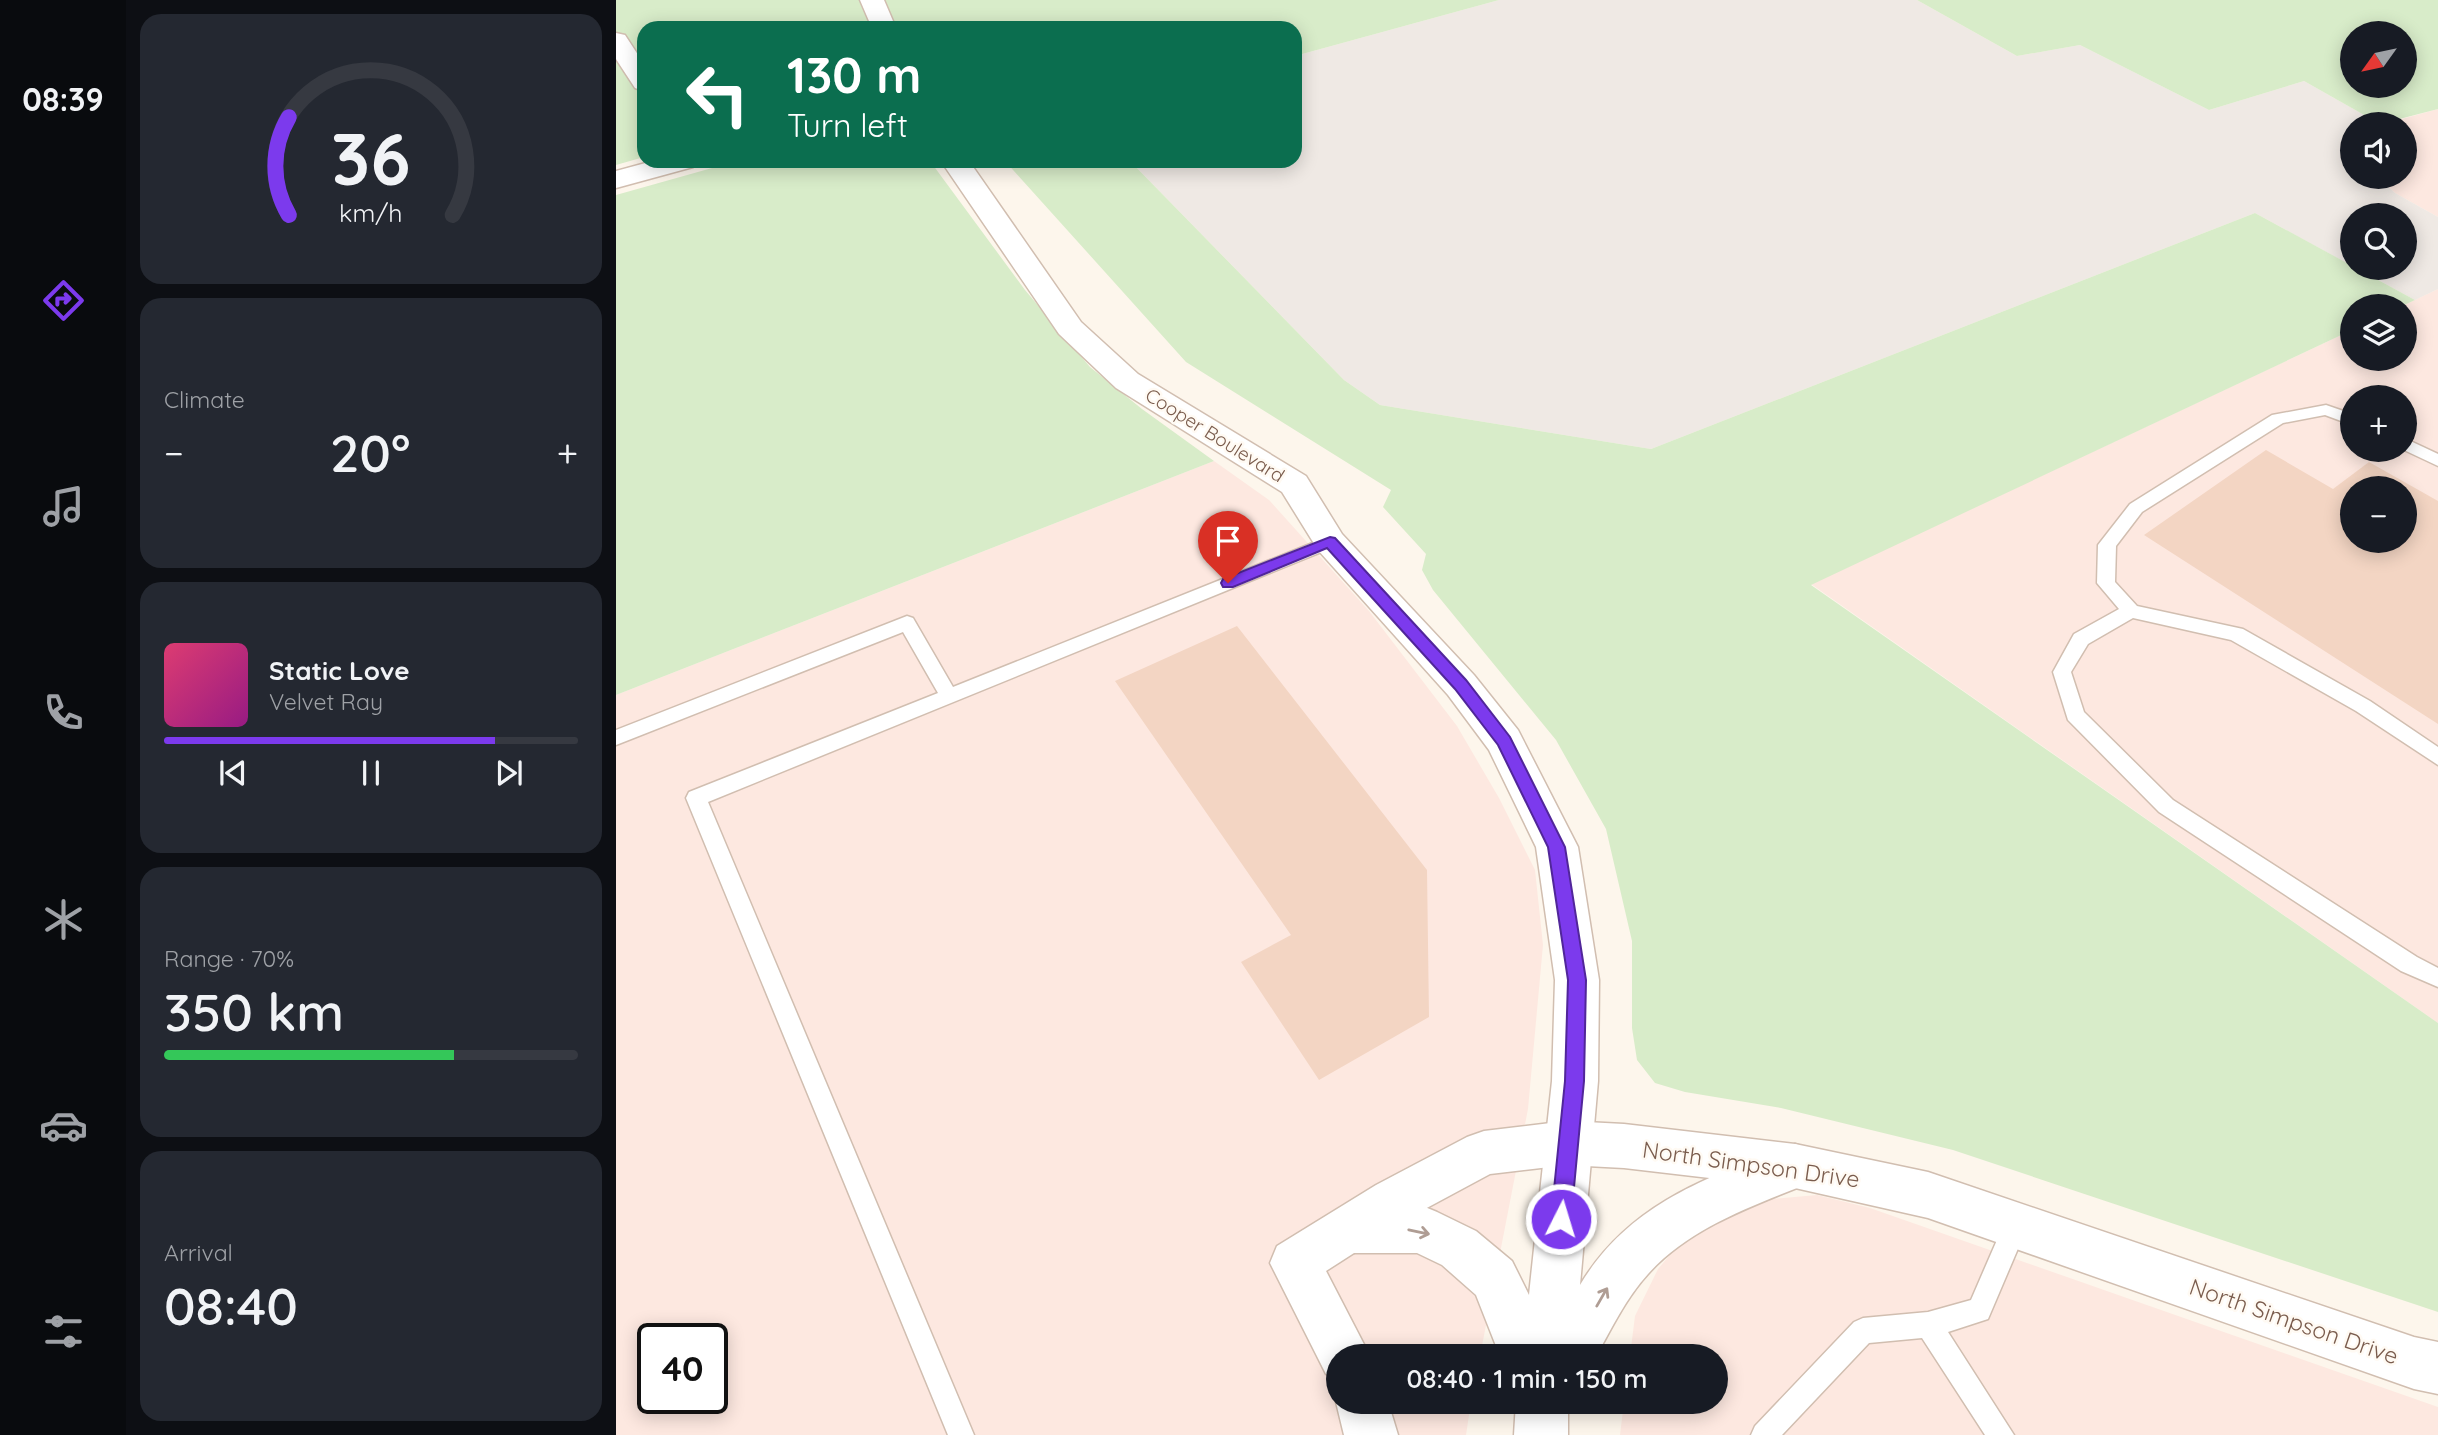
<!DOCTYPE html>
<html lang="en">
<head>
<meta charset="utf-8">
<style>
  body { margin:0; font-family:Quicksand,sans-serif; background:#242831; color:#f1f3f6; height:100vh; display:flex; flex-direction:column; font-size:26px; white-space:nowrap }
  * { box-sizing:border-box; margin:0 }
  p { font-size:23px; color:#9ea1a6 }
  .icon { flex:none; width:38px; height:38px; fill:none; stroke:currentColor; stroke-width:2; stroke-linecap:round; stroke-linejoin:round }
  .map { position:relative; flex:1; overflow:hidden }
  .panel { display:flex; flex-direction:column; gap:14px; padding:14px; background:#0d0f14; width:490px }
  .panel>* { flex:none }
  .hud { position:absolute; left:21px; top:21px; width:665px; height:147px; border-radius:21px; box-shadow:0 4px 18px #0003; background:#0b6e4f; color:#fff; overflow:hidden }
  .needle { width:46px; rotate:237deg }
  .fabs { position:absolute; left:1724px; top:21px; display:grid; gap:14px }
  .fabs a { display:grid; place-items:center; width:77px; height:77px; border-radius:50%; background:#171b24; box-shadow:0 4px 18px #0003; font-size:35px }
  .speed { position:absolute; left:21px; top:1323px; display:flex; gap:14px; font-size:35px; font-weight:700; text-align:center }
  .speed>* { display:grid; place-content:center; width:91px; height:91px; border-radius:50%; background:#171b24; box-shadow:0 4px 18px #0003; line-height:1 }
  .speed .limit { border:4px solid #111; border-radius:10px; background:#fff; color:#111 }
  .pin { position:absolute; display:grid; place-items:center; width:60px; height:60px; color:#fff; margin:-72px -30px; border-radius:50% 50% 50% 0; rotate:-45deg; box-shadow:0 0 7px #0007 }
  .pin .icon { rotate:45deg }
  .me { position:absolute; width:77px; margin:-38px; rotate:5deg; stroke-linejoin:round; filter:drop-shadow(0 0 5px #0008) }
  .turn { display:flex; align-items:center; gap:24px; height:147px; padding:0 35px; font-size:32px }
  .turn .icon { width:91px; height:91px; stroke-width:2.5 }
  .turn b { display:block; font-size:49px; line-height:60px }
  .big { font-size:52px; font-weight:600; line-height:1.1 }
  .panel .card { flex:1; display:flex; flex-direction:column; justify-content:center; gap:10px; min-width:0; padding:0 24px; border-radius:21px; background:#242831 }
  .panel .dial { align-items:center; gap:0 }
  .dial svg { height:182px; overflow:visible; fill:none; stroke:#363941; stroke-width:7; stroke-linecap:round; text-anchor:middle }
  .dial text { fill:#f1f3f6; stroke:none }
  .song { display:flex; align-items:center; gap:21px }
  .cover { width:84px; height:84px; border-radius:10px; background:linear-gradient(135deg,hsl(340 70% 55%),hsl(310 70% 35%)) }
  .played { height:7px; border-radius:4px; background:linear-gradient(90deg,#7c3aed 80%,#363941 80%) }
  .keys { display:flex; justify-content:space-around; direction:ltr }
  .heat { display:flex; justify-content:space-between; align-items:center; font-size:38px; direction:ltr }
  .charge { height:10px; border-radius:5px; background:linear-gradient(90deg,#34c759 70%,#363941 0) }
  .trip { position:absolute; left:710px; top:1344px; width:402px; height:70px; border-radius:35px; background:#171b24; box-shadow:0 4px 18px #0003; font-weight:600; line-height:70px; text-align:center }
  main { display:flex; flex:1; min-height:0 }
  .tabs { display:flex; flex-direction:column; width:126px; justify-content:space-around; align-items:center; background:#090b0e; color:#9ea1a6 }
  .tabs .icon { width:49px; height:49px }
  .tabs .current { color:#7c3aed }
  .tabs b { font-size:32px; color:#f1f3f6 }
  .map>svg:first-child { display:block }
</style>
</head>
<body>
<main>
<nav class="tabs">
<b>08:39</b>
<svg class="icon current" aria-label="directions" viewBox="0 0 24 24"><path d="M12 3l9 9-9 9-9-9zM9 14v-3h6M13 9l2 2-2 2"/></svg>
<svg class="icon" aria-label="music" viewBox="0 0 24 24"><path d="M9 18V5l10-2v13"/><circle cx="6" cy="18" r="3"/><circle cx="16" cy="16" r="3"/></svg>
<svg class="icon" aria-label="phone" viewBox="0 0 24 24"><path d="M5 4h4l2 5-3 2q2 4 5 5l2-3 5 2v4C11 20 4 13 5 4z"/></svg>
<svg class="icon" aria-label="climate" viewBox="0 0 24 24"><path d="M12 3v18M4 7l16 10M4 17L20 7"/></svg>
<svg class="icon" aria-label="car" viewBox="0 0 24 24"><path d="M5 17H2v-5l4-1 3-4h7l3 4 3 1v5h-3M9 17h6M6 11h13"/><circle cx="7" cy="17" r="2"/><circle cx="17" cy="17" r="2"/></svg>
<svg class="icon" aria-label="filters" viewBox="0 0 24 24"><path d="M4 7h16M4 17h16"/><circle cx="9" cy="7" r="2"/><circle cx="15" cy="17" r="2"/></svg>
</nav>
<section class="panel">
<div class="card dial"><svg viewBox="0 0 100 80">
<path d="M14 69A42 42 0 1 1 86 69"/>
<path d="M14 69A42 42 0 0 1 14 26" stroke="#7c3aed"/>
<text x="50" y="56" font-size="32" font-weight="700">36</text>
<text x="50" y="72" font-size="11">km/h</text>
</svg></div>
<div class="card"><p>Climate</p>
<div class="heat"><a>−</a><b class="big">20°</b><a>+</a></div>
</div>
<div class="card">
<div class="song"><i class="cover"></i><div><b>Static Love</b><p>Velvet Ray</p></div></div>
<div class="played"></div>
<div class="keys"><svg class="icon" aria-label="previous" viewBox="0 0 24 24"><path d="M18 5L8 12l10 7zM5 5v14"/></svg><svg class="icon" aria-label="pause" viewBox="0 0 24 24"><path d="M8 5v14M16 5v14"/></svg><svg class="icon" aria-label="next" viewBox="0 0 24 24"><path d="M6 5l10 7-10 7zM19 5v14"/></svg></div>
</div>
<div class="card"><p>Range · 70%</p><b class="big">350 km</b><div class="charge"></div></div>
<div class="card"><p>Arrival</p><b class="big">08:40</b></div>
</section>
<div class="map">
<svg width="1822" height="1435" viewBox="0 0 1822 1435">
  <rect width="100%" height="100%" fill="#fdf6ec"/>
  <!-- commercial -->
  <path fill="#fde8e0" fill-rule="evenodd" d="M1822,109V217L1779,193L1761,177H1788V124H1768Z
    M1822,289V1023L1195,584L1736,330V359H1788V306H1786ZM1736,397H1788V450H1736ZM1736,488H1788V541H1736Z
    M598,461L653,500L753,611L841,726L883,798L919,870L927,945L912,1109L864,1356H723V1402H855L850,1435H0V695ZM37,1339H96V1398H37Z
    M1201,1195L1254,1208L1822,1407V1435H1004L1008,1402H1101V1356H1014L1019,1316L1042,1269L1070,1236L1115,1211L1155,1199Z"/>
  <!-- industrial -->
  <path fill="#efe9e4" d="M883,0H1301L1401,56L1464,45L1593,110L1688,81L1764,124H1736V177H1761L1779,193L1822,217V289L1799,300L1740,268H1788V215H1736V266L1639,213L1035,449L764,405L728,380L514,161H679V56Z"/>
  <!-- green -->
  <path fill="#d8ecc9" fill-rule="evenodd" d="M0,0H883L679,56V28H28V157L0,165Z
    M1301,0H1822V109L1764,124L1688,81L1593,110L1464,45L1401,56ZM1736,33H1788V86H1736Z
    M121,161H314L409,290L474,367L526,409L598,461L0,695V195Z
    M389,161H514L728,380L764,405L1035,449L1639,213L1799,300L1786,306H1736V330L1195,585L1822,1023V1312L1337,1150L1165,1108L1069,1092L1039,1083L1021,1060L1016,1028V941L990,829L940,740L817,590L806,570L810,554L767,507L775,490L570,362Z"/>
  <!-- building -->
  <path fill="#f3d5c3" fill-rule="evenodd" d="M1650,450L1717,489L1753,462L1822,501V724L1528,535ZM1736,488H1788V541H1736Z
    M621,626L811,870L813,1017L703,1080L625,962L675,935L499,681Z"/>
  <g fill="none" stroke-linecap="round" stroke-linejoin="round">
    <defs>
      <path id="service" d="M1710,405L1736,414V425L1709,415L1667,423L1526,512L1500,546L1499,582L1521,606L1627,629L1754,701L1822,747V765L1740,711L1615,640L1517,618L1472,644L1455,672L1468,712L1557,800L1801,957L1822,968V987L1785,971L1543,812L1452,720L1437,672L1458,634L1503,609L1481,583L1482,545L1514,504L1656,415Z
        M1788,438L1822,454V466L1788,450Z
        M714,536L720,538L723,542L720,546L92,802L358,1435H332L70,798L73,792L322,693L287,632L0,745V730L291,616L297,618L337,687Z
        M1400,1213L1409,1217L1412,1225L1372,1319L1332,1332L1398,1435H1369L1306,1338L1253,1343L1166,1435H1135L1139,1426L1238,1322L1247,1318L1312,1312L1355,1300L1391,1217Z"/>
      <path id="minor" d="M0,33L9,35L28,64V91L19,88L0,59Z
        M951,1121L1008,1124L1179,1144L1312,1172L1798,1337L1822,1342V1394L1798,1389L1312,1218L1179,1188L1008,1168L951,1165L874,1174L794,1217L710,1271L754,1356H723V1380L710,1374L654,1263L661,1246L760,1185L851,1137L868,1131Z
        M723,1395V1402H772L782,1435H728L720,1402Z"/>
      <path id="tertiary" d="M244,0H268L280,28H256Z
        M37,161H81L77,167L0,188V171Z
        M325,161H353L465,322L522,374L690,476L726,534L858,675L902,730L962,847L983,980L982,1081L964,1285C1014,1202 1093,1177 1179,1144L1196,1150L1203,1166L1196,1182C1139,1205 1074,1227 1032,1274C1010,1298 996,1328 980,1356H884L860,1295L826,1265L801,1253H735L718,1246L710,1229L718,1212L735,1205H804L821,1212L860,1231L896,1261L913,1295L936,1081L939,980L920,847L873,750L832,695L702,550L666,492L500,388L443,334Z
        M900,1402H952V1435H898Z"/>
    </defs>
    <!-- service casing -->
    <use href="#service" stroke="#d1beb0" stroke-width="3"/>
    <!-- minor casing -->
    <use href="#minor" stroke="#d1beb0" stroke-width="3"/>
    <!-- tertiary casing -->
    <use href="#tertiary" stroke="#d1beb0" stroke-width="3"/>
    <!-- service -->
    <use href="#service" fill="#fff" fill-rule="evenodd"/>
    <!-- minor -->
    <use href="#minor" fill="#fff" fill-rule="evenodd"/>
    <!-- tertiary -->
    <use href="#tertiary" fill="#fff" fill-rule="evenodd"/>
  </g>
  <!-- one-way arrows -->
  <defs><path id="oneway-shaft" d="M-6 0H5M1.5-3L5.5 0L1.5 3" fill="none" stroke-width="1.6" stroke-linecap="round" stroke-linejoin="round" transform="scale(1.75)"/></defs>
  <g stroke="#af9d94">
    <use href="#oneway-shaft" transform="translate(803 1232) rotate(12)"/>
    <use href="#oneway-shaft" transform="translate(986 1297) rotate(-60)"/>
  </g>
  <!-- route -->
  <path fill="#7c3aed" stroke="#51269a" stroke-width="2" d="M714,537L719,538L850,680L894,737L949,847L970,980L968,1081L955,1219L952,1226L945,1229L938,1226L935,1219L949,1081L952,980L932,847L882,745L839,689L711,548L617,587H607L605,583L607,579Z"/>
  <g text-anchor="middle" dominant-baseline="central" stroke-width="5" stroke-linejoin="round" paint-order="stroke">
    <!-- street labels -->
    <g font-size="19" fill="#7a5c4d" stroke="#fffaf3">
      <text transform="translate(599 435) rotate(32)">Cooper Boulevard</text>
    </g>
    <!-- near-street labels -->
    <g font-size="23" fill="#7a5c4d" stroke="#fffaf3">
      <text transform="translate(1135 1164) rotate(8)">North Simpson Drive</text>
      <text transform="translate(1678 1321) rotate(19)">North Simpson Drive</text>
    </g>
  </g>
</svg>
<div class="fabs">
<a><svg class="needle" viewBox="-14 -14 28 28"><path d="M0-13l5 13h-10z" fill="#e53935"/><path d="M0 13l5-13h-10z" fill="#9ea1a6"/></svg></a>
<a><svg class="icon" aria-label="sound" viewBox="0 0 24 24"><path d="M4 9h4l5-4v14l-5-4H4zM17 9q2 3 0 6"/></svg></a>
<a><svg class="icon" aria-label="search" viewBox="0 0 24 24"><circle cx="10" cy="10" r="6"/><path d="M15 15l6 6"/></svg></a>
<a><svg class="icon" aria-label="layers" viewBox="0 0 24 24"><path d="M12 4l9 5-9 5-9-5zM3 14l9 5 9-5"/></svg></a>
<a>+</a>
<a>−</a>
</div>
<div class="speed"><div class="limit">40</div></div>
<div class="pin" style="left:612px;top:583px;background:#d93025"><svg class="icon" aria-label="arrive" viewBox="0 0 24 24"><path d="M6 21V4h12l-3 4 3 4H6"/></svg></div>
<svg class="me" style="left:945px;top:1219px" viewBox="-20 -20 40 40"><circle r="17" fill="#7c3aed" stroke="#fff" stroke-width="3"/><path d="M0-11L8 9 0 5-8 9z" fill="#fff"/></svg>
<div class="trip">08:40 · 1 min · 150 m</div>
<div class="hud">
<div class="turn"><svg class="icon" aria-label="left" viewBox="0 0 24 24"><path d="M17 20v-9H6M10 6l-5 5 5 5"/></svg><div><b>130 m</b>Turn left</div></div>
</div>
</div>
</main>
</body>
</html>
